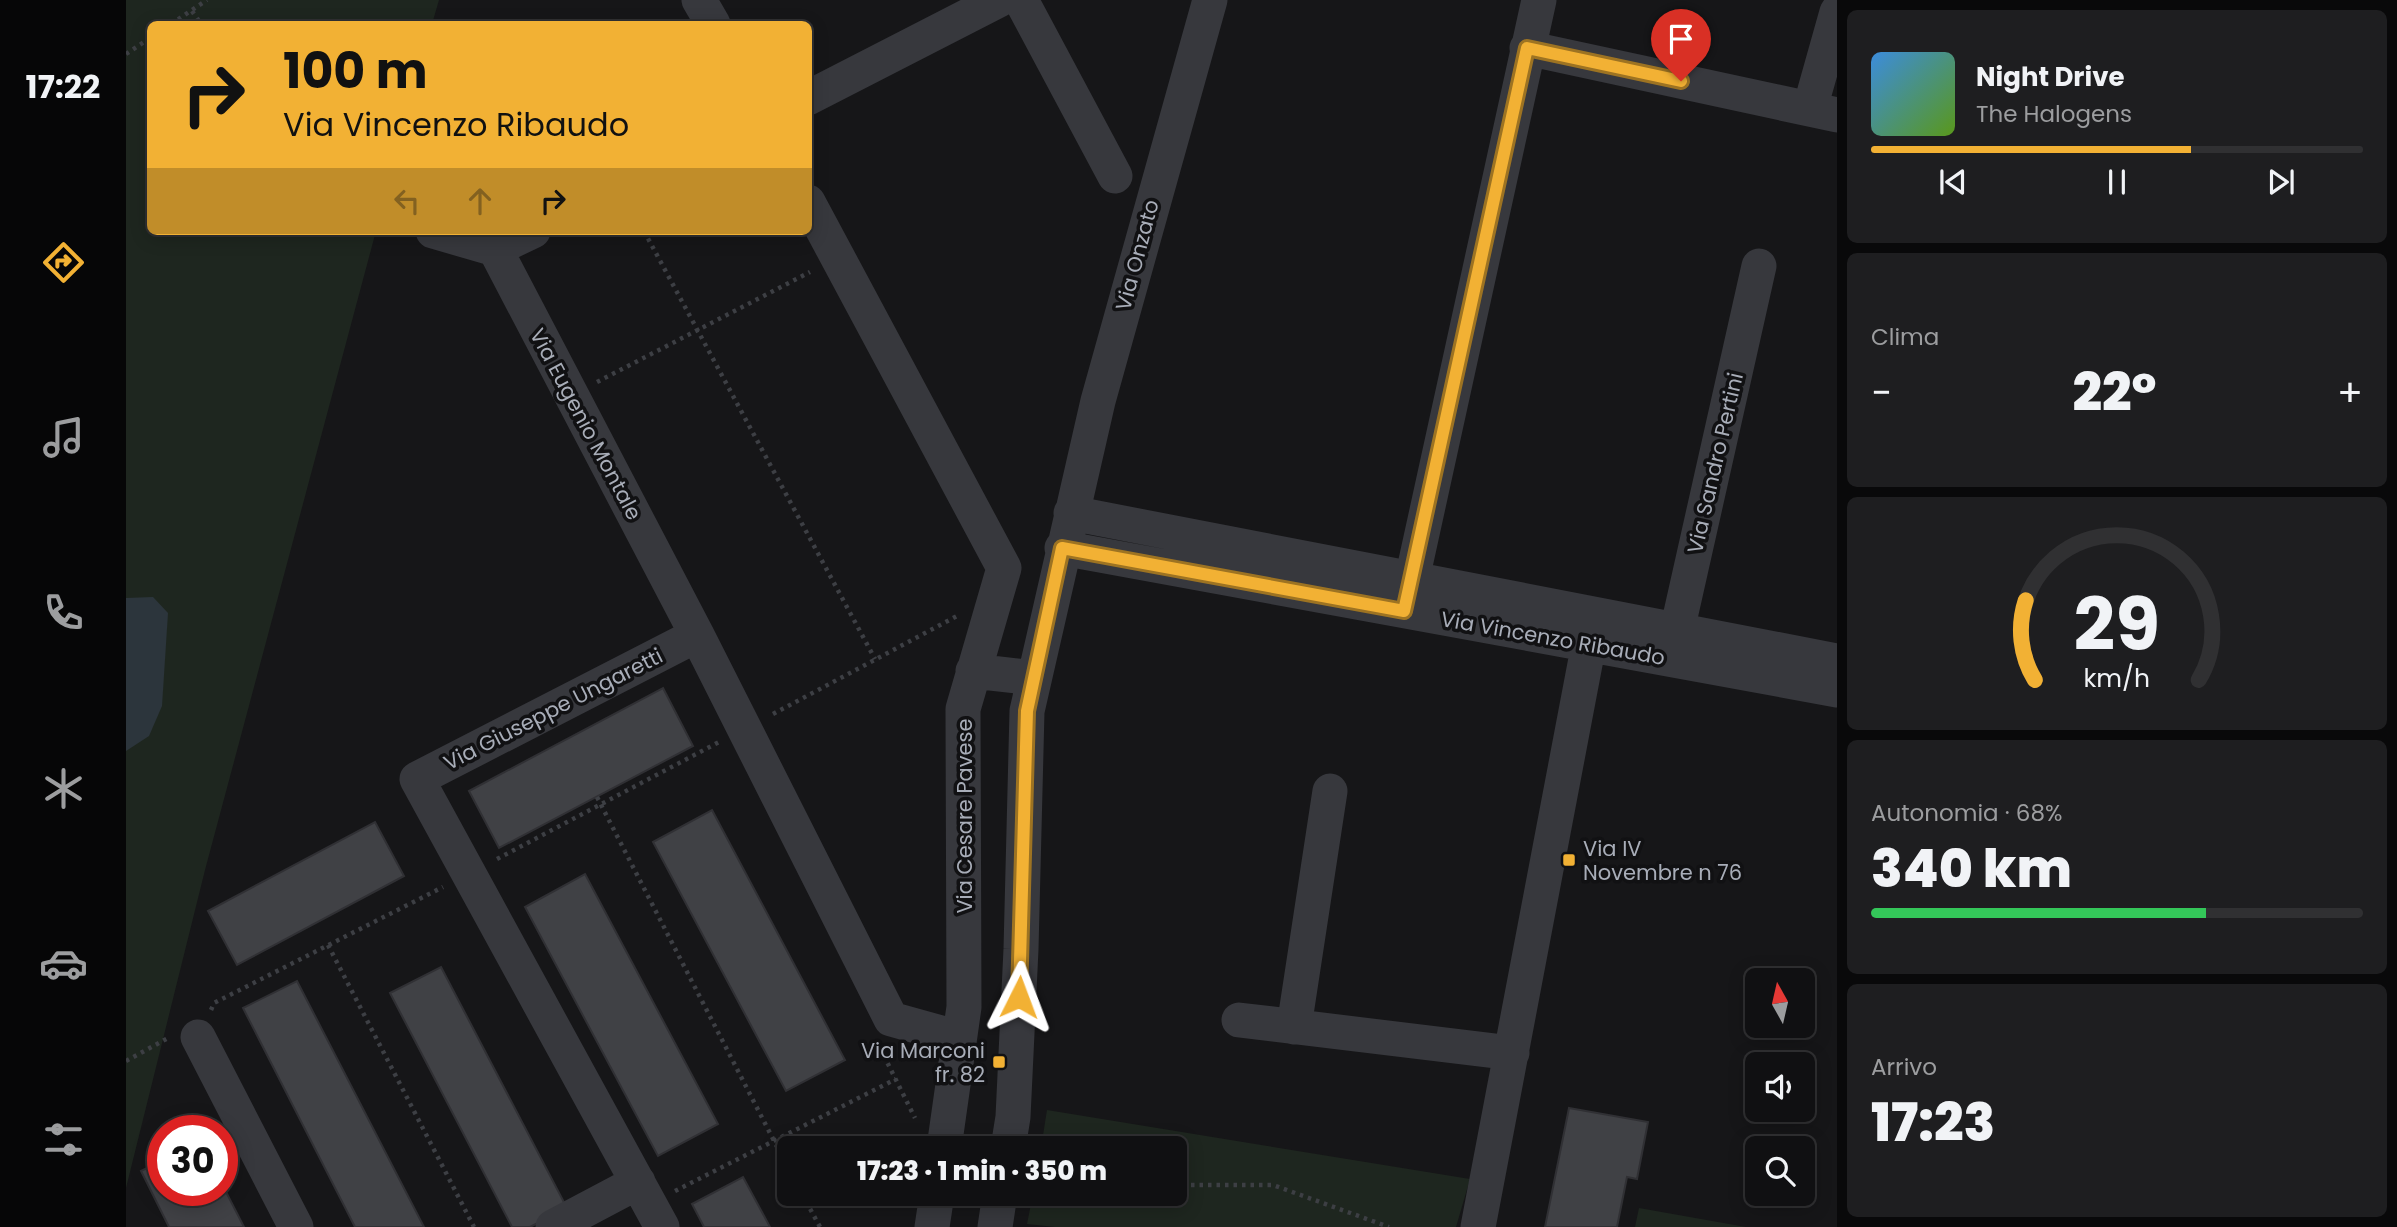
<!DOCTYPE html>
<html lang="it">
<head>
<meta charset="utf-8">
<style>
  body { margin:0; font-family:Poppins,sans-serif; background:#1e1e20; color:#f1f3f6; height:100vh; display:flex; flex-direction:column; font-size:26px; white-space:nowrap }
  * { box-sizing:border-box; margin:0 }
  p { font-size:23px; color:#9c9d9f }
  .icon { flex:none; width:38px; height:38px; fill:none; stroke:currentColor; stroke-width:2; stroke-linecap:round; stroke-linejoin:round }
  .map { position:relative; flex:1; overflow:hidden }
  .sheet { display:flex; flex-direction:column; gap:10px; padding:10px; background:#09090a; width:560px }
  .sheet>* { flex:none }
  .banner { position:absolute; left:21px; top:21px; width:665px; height:214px; border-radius:10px; box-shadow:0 4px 18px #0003,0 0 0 2px #303032; background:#f2b134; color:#111; overflow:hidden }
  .needle { width:46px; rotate:352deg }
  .tools { position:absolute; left:1619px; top:968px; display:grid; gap:14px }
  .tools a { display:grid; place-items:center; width:70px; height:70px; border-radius:10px; background:#101012; box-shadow:0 4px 18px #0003,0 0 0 2px #303032; font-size:35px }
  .speed { position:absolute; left:21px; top:1115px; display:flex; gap:14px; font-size:35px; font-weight:700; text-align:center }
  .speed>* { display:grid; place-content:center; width:91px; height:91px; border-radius:50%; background:#101012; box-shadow:0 4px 18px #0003,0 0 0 2px #303032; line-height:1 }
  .speed .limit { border:10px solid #d22; background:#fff; color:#111 }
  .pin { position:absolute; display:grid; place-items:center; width:60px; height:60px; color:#fff; margin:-72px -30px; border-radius:50% 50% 50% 0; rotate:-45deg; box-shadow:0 0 7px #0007 }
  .pin .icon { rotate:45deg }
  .me { position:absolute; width:77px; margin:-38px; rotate:3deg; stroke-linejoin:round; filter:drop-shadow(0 0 5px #0008) }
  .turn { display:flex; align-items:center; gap:24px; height:147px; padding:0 21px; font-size:32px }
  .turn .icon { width:91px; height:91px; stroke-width:2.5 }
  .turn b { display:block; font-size:49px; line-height:60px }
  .lanes { display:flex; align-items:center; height:66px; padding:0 21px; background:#0003; justify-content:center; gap:35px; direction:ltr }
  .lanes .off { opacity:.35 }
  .big { font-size:52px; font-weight:800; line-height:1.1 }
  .sheet .tile { flex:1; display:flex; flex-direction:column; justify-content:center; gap:10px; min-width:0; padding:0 24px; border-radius:10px; background:#1e1e20 }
  .sheet .dial { align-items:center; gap:0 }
  .dial svg { height:182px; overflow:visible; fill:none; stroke:#303032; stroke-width:7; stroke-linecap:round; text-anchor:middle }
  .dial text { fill:#f1f3f6; stroke:none }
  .song { display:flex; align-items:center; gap:21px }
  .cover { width:84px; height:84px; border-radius:10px; background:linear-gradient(135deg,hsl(210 70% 55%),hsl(90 70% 35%)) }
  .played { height:7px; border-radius:4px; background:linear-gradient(90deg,#f2b134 65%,#303032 65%) }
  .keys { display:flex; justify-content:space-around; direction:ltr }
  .heat { display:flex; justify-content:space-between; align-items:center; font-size:38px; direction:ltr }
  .charge { height:10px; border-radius:5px; background:linear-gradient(90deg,#34c759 68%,#303032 0) }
  .trip { position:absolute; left:651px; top:1136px; width:410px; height:70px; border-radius:10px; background:#101012; box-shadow:0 4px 18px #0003,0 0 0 2px #303032; font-weight:800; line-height:70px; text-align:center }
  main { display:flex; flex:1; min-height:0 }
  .dock { display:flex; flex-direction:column; width:126px; justify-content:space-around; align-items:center; background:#060607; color:#9c9d9f }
  .dock .icon { width:49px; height:49px }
  .dock .selected { color:#f2b134 }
  .dock b { font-size:32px; color:#f1f3f6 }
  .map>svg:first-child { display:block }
</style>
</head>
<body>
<main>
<nav class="dock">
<b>17:22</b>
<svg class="icon selected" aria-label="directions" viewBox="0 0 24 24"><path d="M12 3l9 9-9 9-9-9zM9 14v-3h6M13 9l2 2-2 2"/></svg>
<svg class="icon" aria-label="music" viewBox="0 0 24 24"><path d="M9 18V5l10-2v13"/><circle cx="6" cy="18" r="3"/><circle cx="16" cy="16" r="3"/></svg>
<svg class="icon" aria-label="phone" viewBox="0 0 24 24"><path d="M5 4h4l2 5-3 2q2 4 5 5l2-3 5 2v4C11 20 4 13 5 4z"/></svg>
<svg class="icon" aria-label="climate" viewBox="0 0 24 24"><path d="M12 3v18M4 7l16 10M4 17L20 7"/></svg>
<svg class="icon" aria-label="car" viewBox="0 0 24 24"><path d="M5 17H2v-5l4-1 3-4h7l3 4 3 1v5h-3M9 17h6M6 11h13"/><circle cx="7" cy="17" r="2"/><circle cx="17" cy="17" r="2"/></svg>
<svg class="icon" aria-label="filters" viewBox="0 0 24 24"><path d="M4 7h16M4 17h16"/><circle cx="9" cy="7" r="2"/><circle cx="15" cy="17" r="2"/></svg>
</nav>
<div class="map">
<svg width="1711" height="1227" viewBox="0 0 1711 1227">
  <rect width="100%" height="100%" fill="#161618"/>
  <!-- green -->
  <path fill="#1e261f" d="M0,0H313L306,24H24V231H250L79,870L0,1188Z
    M921,1110L1344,1179L1330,1227H929L901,1224L907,1194H1048V1148H915Z
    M1513,1208L1620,1227H1509Z"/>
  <!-- water -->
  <path fill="#2c353c" d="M27,597L42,613L36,706L23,736L0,751V598Z"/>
  <!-- building -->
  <path fill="#404145" stroke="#303034" stroke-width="2" d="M537,688L567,746L373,848L343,791Z
    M586,810L719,1060L660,1091L527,842Z
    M249,822L278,876L111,965L82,911Z
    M459,874L592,1124L532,1156L399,907Z
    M315,967L441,1208L404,1227H386L264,993Z
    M171,981L298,1227H229L117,1008Z
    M1443,1108L1522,1122L1511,1179L1501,1177L1491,1227H1419Z
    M37,1160V1190H96V1184L118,1227H43L15,1171Z
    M617,1177L644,1227H578L566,1204Z"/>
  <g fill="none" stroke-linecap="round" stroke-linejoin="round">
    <!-- path -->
    <path stroke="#3d3f44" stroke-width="4.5" stroke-dasharray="3.5 5" stroke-linecap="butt" d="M66,11L75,24
      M45,24L81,0
      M0,54L24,38
      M518,231L749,659
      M471,382L684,272
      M647,714L831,616
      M471,797L663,1170
      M371,859L593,742
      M202,945L348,1227
      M85,1010L88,1003L317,887
      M754,1048L789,1118
      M0,1061L42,1038
      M1048,1185H1147L1263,1227
      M549,1191L770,1079
      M676,1194L694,1227"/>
    <!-- minor -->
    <path stroke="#37383d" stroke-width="35" d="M573,0L587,24
      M895,0L989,176
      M1401,48L1711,115
      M682,98L873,0
      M1684,108L1711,12
      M682,202L878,568L837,709L838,1007L818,1148
      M307,231L369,249
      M407,231L369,249L571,635L765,1019L833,1038
      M945,513L1711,661
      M936,548L1711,690
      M1281,602L1413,0
      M1546,653L1633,266
      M847,671L908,678
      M1113,1020L1386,1053
      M1168,1027L1204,791
      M72,1037L170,1227
      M882,1148L887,1117L895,949L901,711L972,401L1084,0
      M427,1227L512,1182
      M536,1227L291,779L571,635
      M806,1227L811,1194
      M869,1227L874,1194
      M1352,1227L1467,622"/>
  </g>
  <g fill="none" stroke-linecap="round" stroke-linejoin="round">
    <defs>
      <path id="route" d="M893,997L901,711L936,548L1278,611L1401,48L1555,81"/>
    </defs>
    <!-- route casing -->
    <use href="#route" stroke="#9d7322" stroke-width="18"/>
    <!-- route -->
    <use href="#route" stroke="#f2b134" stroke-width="12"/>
  </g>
  <!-- markers -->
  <g fill="#f2b134" stroke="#111113" stroke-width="2.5">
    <rect x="1436" y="853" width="14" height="14" rx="3.5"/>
    <rect x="866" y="1055" width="14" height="14" rx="3.5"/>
  </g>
  <g text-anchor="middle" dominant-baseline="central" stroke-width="7" stroke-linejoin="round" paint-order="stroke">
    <!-- street labels -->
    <g font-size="21" fill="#a8adb8" stroke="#111113">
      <text transform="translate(1011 255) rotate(-75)">Via Onzato</text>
      <text transform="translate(460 424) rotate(62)">Via Eugenio Montale</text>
      <text transform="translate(1589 463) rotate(-77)">Via Sandro Pertini</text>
      <text transform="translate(1427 638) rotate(10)">Via Vincenzo Ribaudo</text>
      <text transform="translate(427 709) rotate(-27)">Via Giuseppe Ungaretti</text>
      <text transform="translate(838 816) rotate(-90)">Via Cesare Pavese</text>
    </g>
    <!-- poi labels -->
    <g font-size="21" fill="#a8adb8" stroke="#111113" text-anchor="start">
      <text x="1457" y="848">Via IV<tspan x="1457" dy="24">Novembre n 76</tspan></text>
      <text x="859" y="1050" text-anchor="end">Via Marconi<tspan x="859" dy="24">fr. 82</tspan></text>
    </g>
  </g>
</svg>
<div class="tools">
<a><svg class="needle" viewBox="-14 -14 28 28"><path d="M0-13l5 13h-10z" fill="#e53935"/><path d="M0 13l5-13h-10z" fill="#9c9d9f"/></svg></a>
<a><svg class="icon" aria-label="sound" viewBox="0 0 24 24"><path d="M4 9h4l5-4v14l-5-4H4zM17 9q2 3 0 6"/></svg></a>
<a><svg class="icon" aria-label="search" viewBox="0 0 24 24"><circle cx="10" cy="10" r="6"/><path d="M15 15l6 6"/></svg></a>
</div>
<div class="speed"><div class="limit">30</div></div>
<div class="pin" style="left:1555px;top:81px;background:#d93025"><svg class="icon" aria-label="arrive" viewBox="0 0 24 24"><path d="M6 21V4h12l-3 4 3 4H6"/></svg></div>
<svg class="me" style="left:893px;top:997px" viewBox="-20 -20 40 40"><path d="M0-17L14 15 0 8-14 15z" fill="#f2b134" stroke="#fff" stroke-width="4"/></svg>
<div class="trip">17:23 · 1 min · 350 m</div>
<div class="banner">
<div class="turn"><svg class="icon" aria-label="right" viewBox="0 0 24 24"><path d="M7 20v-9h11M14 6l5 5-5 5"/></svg><div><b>100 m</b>Via Vincenzo Ribaudo</div></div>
<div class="lanes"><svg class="icon off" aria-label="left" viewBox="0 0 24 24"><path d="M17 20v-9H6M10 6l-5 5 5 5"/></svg><svg class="icon off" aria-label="ahead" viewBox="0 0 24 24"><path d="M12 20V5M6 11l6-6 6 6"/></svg><svg class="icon" aria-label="right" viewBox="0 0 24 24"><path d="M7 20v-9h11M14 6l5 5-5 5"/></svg></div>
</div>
</div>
<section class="sheet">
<div class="tile">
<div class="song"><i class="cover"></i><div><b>Night Drive</b><p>The Halogens</p></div></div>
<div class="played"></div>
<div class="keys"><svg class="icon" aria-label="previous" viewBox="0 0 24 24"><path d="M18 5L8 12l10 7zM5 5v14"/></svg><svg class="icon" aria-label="pause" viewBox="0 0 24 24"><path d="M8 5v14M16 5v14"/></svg><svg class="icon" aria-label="next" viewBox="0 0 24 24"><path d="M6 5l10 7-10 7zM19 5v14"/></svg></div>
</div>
<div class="tile"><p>Clima</p>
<div class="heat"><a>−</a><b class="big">22°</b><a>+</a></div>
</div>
<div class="tile dial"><svg viewBox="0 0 100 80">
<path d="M14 69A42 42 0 1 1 86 69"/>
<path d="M14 69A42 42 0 0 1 10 34" stroke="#f2b134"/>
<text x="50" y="56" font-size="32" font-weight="700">29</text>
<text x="50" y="72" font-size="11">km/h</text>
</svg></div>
<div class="tile"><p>Autonomia · 68%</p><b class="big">340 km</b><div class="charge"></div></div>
<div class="tile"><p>Arrivo</p><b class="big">17:23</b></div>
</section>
</main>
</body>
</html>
